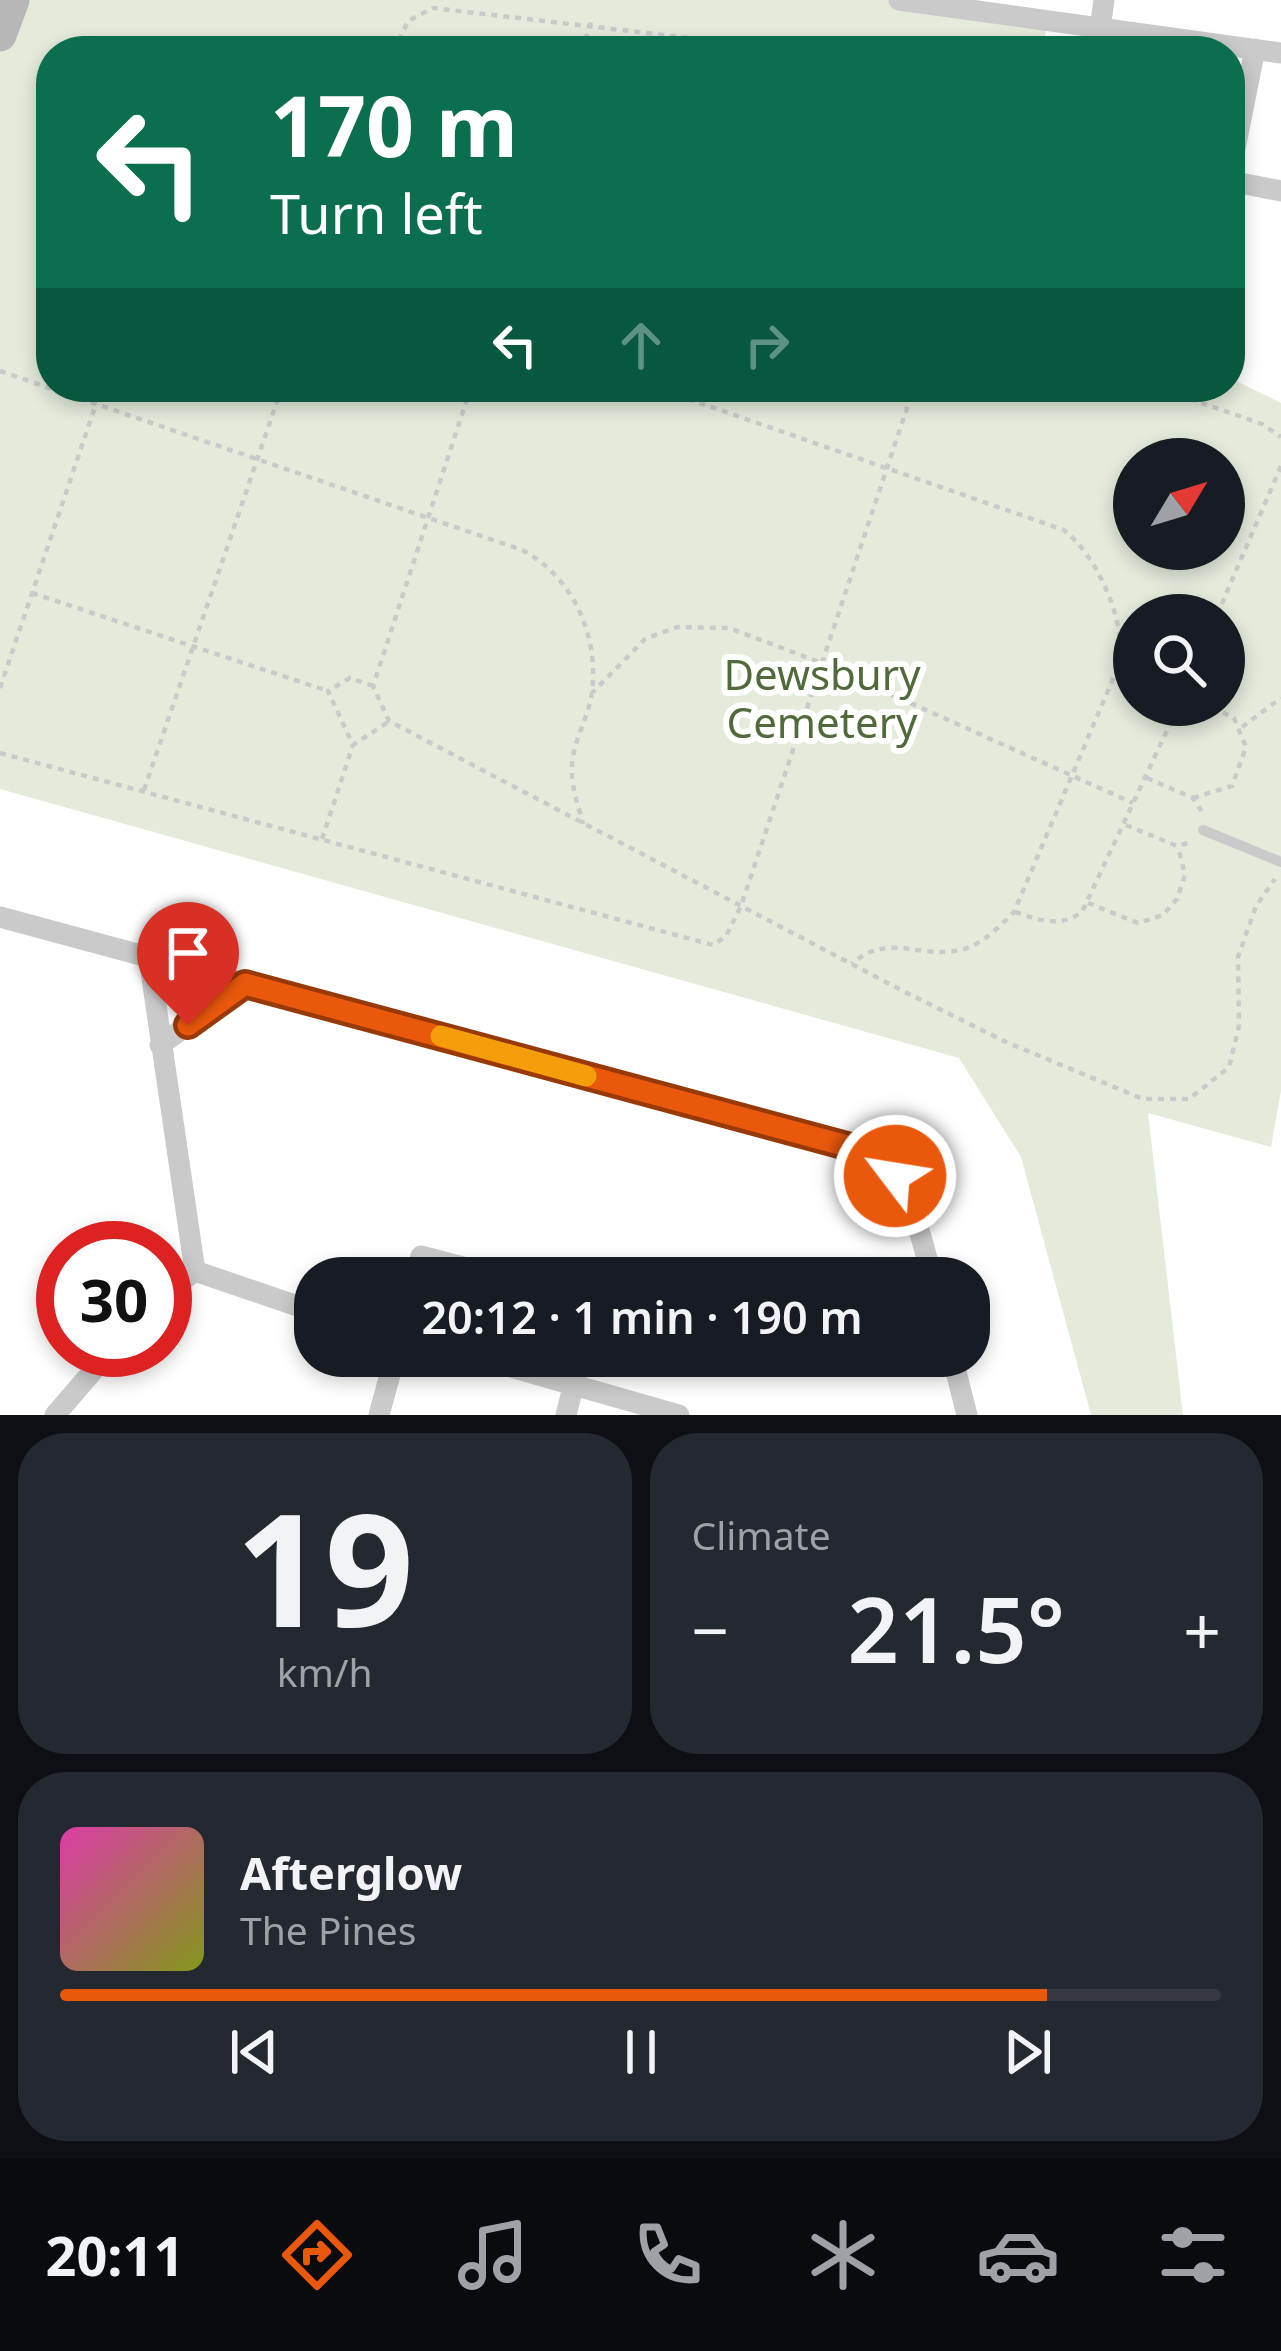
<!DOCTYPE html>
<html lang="en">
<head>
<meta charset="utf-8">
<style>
  body { margin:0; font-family:"Noto Sans",sans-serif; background:#242831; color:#f1f3f6; height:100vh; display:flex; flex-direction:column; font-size:45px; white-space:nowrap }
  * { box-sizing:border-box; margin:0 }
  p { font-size:39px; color:#9ea1a6 }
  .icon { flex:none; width:66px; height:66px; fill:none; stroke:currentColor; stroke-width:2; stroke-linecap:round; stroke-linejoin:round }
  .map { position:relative; height:1415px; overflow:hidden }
  .side { display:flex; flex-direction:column; gap:18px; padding:18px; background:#0d0f14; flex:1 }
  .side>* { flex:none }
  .guide { position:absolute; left:36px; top:36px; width:1209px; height:366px; border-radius:48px; box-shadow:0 6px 18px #0003; background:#0b6e4f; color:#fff; overflow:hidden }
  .needle { width:78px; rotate:52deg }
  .buttons { position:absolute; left:1113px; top:438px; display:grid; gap:24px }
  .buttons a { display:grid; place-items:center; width:132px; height:132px; border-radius:50%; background:#171b24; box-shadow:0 6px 18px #0003; font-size:60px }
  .speed { position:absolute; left:36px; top:1221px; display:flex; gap:24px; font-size:60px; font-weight:700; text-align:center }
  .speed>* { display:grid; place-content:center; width:156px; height:156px; border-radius:50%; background:#171b24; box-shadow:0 6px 18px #0003; line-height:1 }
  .speed .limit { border:18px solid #d22; background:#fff; color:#111 }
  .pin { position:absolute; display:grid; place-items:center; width:102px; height:102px; color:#fff; margin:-123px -51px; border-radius:50% 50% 50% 0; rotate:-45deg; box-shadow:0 0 12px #0007 }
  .pin .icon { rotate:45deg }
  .me { position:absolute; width:132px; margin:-66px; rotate:301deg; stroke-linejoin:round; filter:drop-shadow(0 0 9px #0008) }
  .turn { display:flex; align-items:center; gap:42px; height:252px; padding:0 36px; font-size:54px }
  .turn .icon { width:156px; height:156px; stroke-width:2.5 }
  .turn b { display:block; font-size:84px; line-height:102px }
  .lanes { display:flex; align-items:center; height:114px; padding:0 36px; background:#0003; justify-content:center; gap:60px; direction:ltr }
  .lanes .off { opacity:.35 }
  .big { font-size:90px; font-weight:600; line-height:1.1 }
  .side .card { flex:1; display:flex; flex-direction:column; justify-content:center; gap:18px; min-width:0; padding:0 42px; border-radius:48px; background:#242831 }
  .side .dial { align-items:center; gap:0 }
  .dial b { font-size:156px; line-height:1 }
  .song { display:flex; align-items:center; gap:36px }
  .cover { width:144px; height:144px; border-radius:18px; background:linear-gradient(135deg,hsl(320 70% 55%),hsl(70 70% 35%)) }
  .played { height:12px; border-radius:6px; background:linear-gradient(90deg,#ea580c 85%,#363941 85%) }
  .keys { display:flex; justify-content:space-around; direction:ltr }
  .heat { display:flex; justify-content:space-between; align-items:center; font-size:66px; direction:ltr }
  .side .tiles { flex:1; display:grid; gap:18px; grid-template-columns:1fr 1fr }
  .card:last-child { grid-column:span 2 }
  .trip { position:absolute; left:294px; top:1257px; width:696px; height:120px; border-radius:48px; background:#171b24; box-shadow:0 6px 18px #0003; font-weight:600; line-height:120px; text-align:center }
  .tabs { display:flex; height:192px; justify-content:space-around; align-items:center; background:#090b0e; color:#9ea1a6 }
  .tabs .icon { width:84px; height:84px }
  .tabs .selected { color:#ea580c }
  .tabs b { font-size:54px; color:#f1f3f6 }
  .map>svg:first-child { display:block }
</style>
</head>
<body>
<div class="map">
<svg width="1281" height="1415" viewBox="0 0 1281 1415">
  <rect width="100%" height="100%" fill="#fff"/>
  <!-- green -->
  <path fill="#e4ebdb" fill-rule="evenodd" d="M13,0H899L1049,21L1040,51H51V387H1230V378L1281,403V1091L1271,1147L1148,1113L1183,1415H1091L1021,1157L959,1058L0,789V35ZM1134,459H1224V549H1134ZM1134,615H1224V705H1134Z"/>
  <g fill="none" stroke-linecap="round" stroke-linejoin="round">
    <!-- path -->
    <path stroke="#cacaca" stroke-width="4.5" stroke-dasharray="6 6" stroke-linecap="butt" d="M394,51L408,21L433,8L801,51
      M582,51L591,22
      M0,371L522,550C574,577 601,639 591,698C586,723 572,743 572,769C571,787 579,807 583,824
      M471,387L373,686L389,721L901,990L1006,1042L1143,1099H1189L1229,1067L1239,1026L1238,957L1256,906L1275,879
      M654,387L1064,530C1097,556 1124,618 1121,660L1014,912C1000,926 981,946 960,950C919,959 887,932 852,964
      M1156,387L1262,424L1281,437
      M32,593L328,691
      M1217,615L1281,466
      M373,686L350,678L328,691L353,745L388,722
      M0,688L96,404
      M591,694L645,639L677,627L729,628L819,662L1133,803
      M1242,727L1281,698
      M0,753L713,945L726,936L741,906L914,387
      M1147,778L1193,798L1202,812
      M144,790L282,387
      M1193,798L1232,786L1246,747L1234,718L1208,705
      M1126,825L1177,846L1188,843
      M322,839L353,745
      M1088,903L1138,923L1163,915L1177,899L1185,875L1178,847
      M1015,912C1039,920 1060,928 1082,912L1179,705"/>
    <!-- lane -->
    <path stroke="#cacaca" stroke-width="10" d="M1203,830L1281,862"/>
    <!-- street -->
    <path stroke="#cacaca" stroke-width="21" d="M899,0L1281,53
      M1100,28L1104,0
      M1230,174L1255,49
      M1230,181L1281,191
      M0,917L858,1149C911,1188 916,1216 932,1278
      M149,958L195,1271
      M160,1045L245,984
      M415,1278L421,1256L504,1278
      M165,1294L195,1271L315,1312
      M472,1356L679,1415
      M952,1356L967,1415
      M55,1415L111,1350
      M379,1415L395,1356
      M566,1415L581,1356"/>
    <!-- secondary -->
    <path stroke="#b7b7b7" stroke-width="33" d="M0,35L13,0"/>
  </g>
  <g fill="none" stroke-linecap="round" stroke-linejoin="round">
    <defs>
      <path id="route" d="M188,1025L245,984L858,1149L895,1176"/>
    </defs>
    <!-- route casing -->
    <use href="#route" stroke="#983908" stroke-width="30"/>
    <!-- route -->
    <use href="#route" stroke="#ea580c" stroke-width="21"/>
    <!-- slow -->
    <path stroke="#f59e0b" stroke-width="21" d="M441,1036L586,1076"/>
  </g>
  <g text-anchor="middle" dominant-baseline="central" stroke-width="12" stroke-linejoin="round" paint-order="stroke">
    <!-- park labels -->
    <g font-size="42" fill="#516a3a" stroke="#fff">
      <text x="822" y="673">Dewsbury<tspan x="822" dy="48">Cemetery</tspan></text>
    </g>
  </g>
</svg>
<div class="buttons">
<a><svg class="needle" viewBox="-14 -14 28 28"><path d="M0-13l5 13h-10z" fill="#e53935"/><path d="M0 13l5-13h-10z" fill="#9ea1a6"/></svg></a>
<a><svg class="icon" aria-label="search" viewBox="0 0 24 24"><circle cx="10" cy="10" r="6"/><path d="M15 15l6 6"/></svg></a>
</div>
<div class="speed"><div class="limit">30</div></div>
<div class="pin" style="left:188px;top:1025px;background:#d93025"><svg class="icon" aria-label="arrive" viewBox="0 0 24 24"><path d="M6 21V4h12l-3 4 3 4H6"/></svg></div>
<svg class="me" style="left:895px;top:1176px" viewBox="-20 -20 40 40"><circle r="17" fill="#ea580c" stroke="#fff" stroke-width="3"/><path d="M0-11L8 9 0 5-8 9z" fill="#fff"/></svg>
<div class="trip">20:12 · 1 min · 190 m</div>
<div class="guide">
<div class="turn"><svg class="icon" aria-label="left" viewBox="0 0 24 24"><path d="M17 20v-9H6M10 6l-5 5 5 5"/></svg><div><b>170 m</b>Turn left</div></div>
<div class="lanes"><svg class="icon" aria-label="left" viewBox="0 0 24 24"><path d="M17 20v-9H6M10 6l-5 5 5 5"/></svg><svg class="icon off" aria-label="ahead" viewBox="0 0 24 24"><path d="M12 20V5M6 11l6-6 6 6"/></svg><svg class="icon off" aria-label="right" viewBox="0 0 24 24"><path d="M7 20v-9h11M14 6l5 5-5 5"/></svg></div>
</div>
</div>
<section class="side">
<div class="tiles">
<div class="card dial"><b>19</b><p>km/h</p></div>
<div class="card"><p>Climate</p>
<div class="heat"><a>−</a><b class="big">21.5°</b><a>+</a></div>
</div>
<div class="card">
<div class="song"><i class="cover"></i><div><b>Afterglow</b><p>The Pines</p></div></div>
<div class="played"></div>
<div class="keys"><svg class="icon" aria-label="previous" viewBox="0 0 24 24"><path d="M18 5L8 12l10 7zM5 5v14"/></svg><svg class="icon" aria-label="pause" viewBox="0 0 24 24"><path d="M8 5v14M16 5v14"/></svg><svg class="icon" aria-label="next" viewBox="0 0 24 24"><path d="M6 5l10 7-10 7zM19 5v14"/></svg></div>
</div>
</div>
</section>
<nav class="tabs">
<b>20:11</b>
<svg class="icon selected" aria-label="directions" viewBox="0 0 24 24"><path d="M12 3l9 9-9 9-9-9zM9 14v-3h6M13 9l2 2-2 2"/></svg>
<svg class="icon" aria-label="music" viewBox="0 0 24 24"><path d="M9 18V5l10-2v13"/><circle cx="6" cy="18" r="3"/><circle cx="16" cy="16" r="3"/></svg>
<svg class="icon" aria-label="phone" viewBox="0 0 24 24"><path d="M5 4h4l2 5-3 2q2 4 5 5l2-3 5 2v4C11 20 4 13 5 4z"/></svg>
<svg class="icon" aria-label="climate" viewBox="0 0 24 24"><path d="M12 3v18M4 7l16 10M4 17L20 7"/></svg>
<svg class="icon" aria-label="car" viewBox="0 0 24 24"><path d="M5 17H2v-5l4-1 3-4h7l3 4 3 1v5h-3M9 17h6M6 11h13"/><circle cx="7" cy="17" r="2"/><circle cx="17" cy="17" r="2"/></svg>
<svg class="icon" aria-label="filters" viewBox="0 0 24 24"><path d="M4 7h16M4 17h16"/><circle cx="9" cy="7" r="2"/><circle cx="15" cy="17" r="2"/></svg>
</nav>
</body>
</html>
